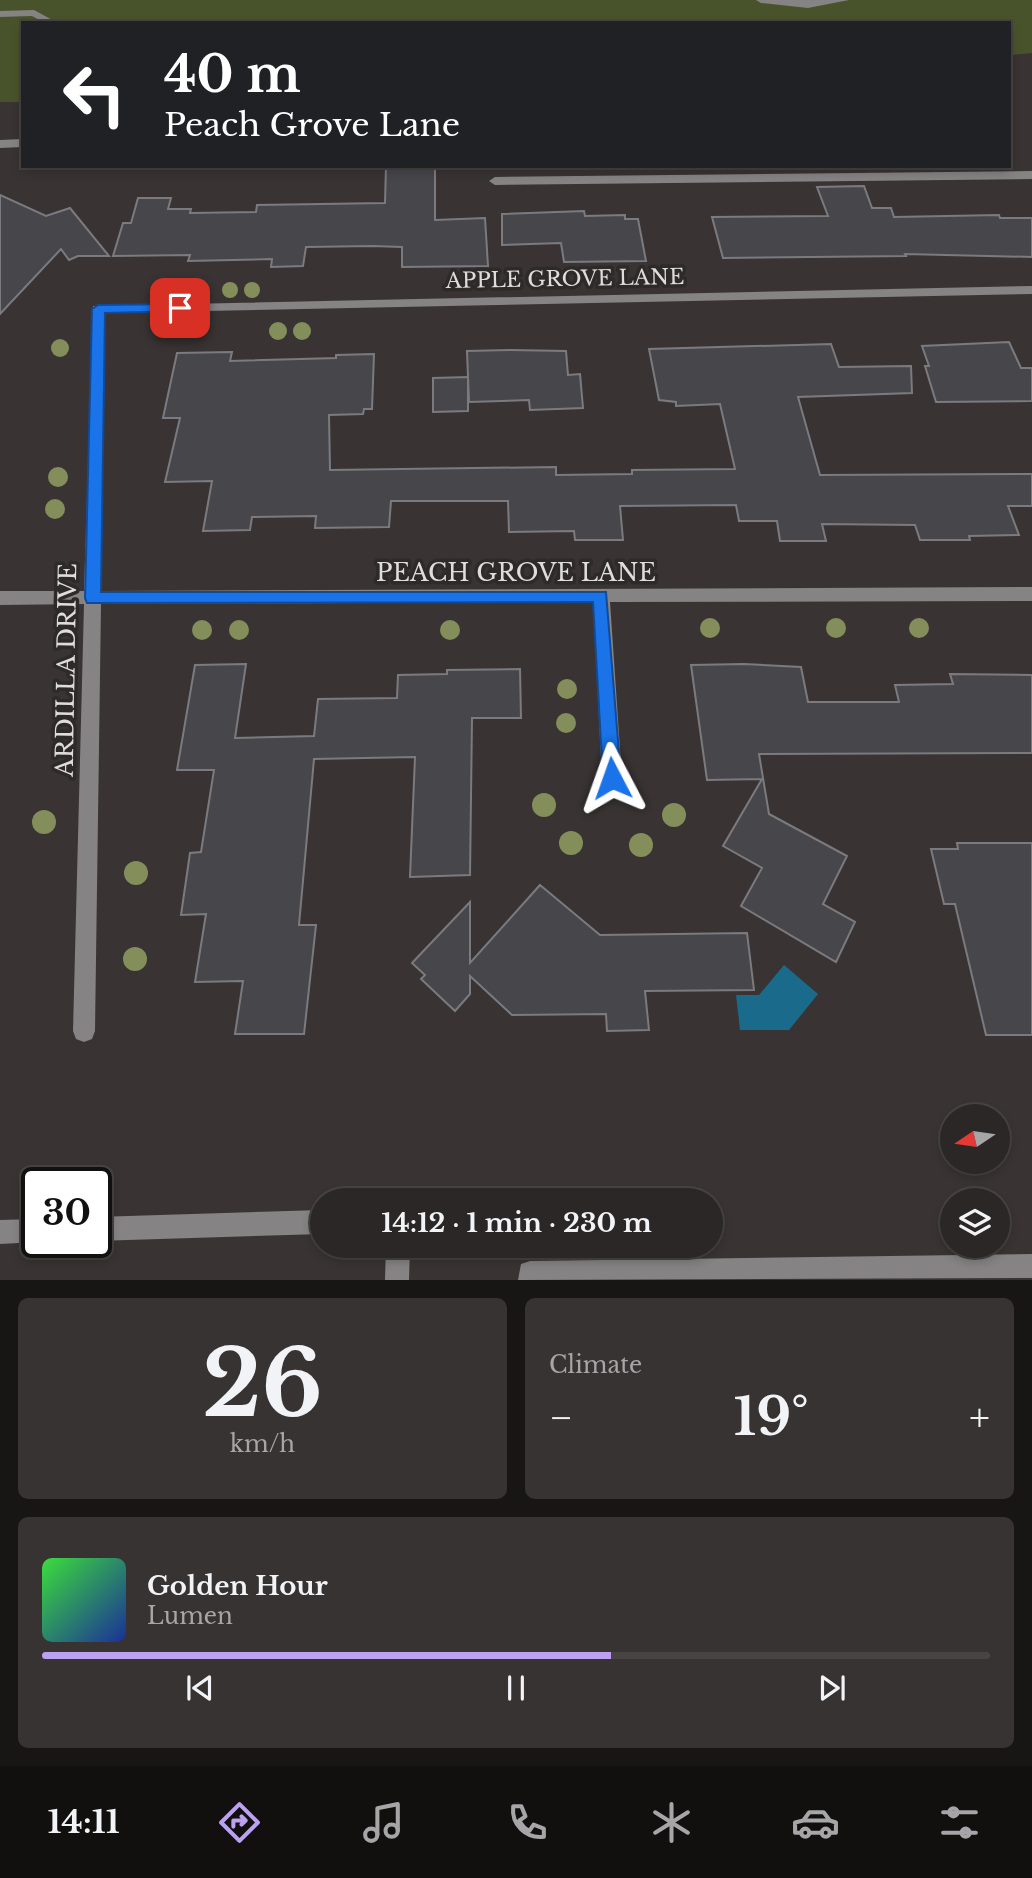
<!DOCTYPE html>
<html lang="en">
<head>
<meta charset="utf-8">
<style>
  body { margin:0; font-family:"Libre Baskerville",serif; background:#373332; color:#f1f3f6; height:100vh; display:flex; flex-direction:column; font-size:26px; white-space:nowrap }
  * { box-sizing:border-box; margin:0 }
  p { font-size:23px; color:#a6a5a7 }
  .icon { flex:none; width:38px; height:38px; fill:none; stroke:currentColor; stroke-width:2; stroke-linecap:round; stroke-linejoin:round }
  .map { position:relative; height:1280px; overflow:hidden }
  .panel { display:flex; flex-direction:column; gap:18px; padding:18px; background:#181515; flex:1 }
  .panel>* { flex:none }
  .banner { position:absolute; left:21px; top:21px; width:990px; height:147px; border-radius:0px; box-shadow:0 4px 10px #0003,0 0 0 2px #474443; background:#202124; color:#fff; overflow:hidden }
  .needle { width:46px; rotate:257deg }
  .buttons { position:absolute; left:940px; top:1104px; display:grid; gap:14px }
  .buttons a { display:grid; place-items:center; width:70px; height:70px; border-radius:50%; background:#2b2726; box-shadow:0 4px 10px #0003,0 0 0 2px #474443; font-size:35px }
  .speed { position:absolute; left:21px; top:1167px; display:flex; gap:14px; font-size:35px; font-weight:700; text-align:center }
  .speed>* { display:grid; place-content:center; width:91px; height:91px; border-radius:50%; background:#2b2726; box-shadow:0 4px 10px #0003,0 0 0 2px #474443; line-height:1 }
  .speed .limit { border:4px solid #111; border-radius:10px; background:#fff; color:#111 }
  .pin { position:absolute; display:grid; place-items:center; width:60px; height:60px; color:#fff; margin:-30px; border-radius:14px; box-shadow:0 4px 10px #0006 }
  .me { position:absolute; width:77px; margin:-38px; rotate:356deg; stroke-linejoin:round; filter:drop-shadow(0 0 5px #0008) }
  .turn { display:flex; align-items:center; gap:24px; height:147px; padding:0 28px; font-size:32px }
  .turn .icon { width:91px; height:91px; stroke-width:2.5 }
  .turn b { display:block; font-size:49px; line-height:60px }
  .big { font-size:52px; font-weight:700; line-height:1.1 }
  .panel .tile { flex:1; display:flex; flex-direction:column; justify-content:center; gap:10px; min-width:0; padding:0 24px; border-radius:10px; background:#373332 }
  .panel .dial { align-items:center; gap:0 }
  .dial b { font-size:91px; line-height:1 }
  .song { display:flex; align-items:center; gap:21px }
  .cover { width:84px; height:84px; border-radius:10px; background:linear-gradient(135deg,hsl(120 70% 55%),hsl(230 70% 35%)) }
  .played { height:7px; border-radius:4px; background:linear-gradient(90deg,#bca0f2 60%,#474443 60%) }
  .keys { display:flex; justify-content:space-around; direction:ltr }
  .heat { display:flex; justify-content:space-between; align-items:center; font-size:38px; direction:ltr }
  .panel .tiles { flex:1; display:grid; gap:18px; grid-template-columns:1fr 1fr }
  .tile:last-child { grid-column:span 2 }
  .trip { position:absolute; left:310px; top:1188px; width:413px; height:70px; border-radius:35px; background:#2b2726; box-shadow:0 4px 10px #0003,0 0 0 2px #474443; font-weight:700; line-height:70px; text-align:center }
  .menu { display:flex; height:112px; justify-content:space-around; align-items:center; background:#11100f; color:#a6a5a7 }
  .menu .icon { width:49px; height:49px }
  .menu .selected { color:#bca0f2 }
  .menu b { font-size:32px; color:#f1f3f6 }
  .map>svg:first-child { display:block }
</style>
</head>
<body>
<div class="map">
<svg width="1032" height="1280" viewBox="0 0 1032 1280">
  <rect width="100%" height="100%" fill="#393433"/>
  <!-- green -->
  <path fill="#49532b" d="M0,0H1032V53L1010,55V23H23V102H0Z"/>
  <!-- water -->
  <path fill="#1a6a8c" d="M784,965L818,994L789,1030H740L736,995H759Z"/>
  <!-- building -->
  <path fill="#47474b" stroke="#7b7a7f" stroke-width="2" d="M386,166H435V220L485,218L488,266L402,267V247L372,246L306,247L303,266L271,267L272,259L188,261L190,255L113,256L123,223H131L138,198H171L168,209H191L190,213L256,212L257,205L385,203Z
    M864,186L872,208H891L894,217L999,215L1000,218H1032V257L905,254L906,256L723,258L712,217L828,216L817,187Z
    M0,195L46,216L70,208L109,256H78L69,260L61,249L0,314Z
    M584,211L585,216L625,215V219H638L646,261L564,262L561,243L502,245V214Z
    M1009,342L1021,368H1032V401L936,402L925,366H929L922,346Z
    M831,344L839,367L911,366L912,393L798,397L820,475L1032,474V506H1008L1019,535L969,536L970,540H920L915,525L822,524L826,541H780L777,521H739L736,505L620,506L623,540H575L574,531L509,532L508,501H391L389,527L315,528L316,516L252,517L250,530L203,531L212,481L165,482L180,418H163L177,353L232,352L230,361L336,358V355L374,354L372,409H364L363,414L329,415L330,470L556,467V475L632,474V470L735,469L720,404L676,406V402L659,400L649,349Z
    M510,350L566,351L568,375L580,374L583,408L530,410L529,400L469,402L467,351Z
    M468,377V411L433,412V378Z
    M246,664L235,738L314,736L318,699L397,698L398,675L447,674V670L520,669L521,718H472L470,875L410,877L415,757L314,759L299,925H316L304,1034H235L243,981L195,982L206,914L181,915L190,853L201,852L214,770H177L195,665Z
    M744,664L801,667L808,702H899L895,685L953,684L950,674L1032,675V753L759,754L769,814L847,856L823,904L855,922L836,962L741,906L762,868L723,846L762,779L707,780L691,665Z
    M957,843H1032V1035H986L955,904H944L931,849H958Z
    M540,885L600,935L747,933L754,990L645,991L649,1030L607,1031L606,1014L512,1015L470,976V994L455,1011L421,979L425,975L412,963L470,902V963Z"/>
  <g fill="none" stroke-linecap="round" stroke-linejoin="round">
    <!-- minor -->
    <path fill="#858383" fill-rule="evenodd" d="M756,0H849L808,8L761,3Z
      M34,10L58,23H45L32,16L0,17V11Z
      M23,139V147L0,148V140Z
      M1032,171V179L495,185L489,181L495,177Z
      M1032,286V294L105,313L101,591L1032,587V601L610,602L622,778L619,784L612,787L605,784L602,778L593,602L101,604L95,1031L92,1039L84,1042L76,1039L73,1031L84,604L0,605V591H84L93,306Z
      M322,1210V1234L96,1241V1217Z
      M37,1219L38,1242L0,1244V1220Z
      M386,1246H410L409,1280H385Z
      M1032,1254V1278L518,1280L521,1264L530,1261Z"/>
  </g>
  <!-- trees -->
  <g fill="#838e5b">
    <circle cx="230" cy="290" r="8"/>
    <circle cx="252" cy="290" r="8"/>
    <circle cx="278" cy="331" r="9"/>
    <circle cx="302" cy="331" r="9"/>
    <circle cx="60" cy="348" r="9"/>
    <circle cx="58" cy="477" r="10"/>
    <circle cx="55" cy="509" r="10"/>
    <circle cx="710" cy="628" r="10"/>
    <circle cx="836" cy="628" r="10"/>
    <circle cx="919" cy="628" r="10"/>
    <circle cx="202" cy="630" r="10"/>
    <circle cx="239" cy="630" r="10"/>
    <circle cx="450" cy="630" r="10"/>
    <circle cx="567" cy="689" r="10"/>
    <circle cx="566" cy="723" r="10"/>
    <circle cx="544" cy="805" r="12"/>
    <circle cx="674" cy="815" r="12"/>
    <circle cx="44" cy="822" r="12"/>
    <circle cx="571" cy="843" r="12"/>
    <circle cx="641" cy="845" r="12"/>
    <circle cx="136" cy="873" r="12"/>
    <circle cx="135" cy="959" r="12"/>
  </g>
  <!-- route -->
  <path fill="#1a73e8" stroke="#114b97" stroke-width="2" d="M180,304L184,305V311L105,313L101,592H606L621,778L618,783L612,785L606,783L603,778L593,602L87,603L85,598L92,309L98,305Z"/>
  <g text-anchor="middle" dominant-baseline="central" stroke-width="7" stroke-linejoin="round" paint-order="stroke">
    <!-- far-street labels -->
    <g font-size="21" fill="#dfdddc" stroke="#2e2a29">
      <text transform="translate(565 279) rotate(-1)">APPLE GROVE LANE</text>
    </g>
    <!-- street labels -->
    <g font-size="24" fill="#dfdddc" stroke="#2e2a29">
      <text x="516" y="572">PEACH GROVE LANE</text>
      <text transform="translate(66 670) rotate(-89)">ARDILLA DRIVE</text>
    </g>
  </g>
</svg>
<div class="buttons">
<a><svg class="needle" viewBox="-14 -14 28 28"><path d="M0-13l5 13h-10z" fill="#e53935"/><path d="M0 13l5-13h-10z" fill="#a6a5a7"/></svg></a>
<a><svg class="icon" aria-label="layers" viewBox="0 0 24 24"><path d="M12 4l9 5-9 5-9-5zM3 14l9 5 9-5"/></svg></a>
</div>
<div class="speed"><div class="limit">30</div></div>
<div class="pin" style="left:180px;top:308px;background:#d93025"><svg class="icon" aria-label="arrive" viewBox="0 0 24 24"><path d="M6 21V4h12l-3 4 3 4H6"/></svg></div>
<svg class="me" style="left:612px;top:778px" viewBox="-20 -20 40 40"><path d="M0-17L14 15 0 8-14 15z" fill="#1a73e8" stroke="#fff" stroke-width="4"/></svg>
<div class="trip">14:12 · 1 min · 230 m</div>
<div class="banner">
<div class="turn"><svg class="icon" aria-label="left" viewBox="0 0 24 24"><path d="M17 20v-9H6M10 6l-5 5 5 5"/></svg><div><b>40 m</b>Peach Grove Lane</div></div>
</div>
</div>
<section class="panel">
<div class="tiles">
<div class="tile dial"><b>26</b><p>km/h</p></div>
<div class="tile"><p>Climate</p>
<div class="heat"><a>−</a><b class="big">19°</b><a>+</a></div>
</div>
<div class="tile">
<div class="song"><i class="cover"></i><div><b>Golden Hour</b><p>Lumen</p></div></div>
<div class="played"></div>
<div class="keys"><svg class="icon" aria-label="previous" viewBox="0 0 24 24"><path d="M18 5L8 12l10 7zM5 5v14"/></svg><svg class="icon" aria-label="pause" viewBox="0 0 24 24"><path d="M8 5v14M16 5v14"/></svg><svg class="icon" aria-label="next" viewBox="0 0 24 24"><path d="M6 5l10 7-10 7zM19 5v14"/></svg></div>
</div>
</div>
</section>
<nav class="menu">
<b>14:11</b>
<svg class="icon selected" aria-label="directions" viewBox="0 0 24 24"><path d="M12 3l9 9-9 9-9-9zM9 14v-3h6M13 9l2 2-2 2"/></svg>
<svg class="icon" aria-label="music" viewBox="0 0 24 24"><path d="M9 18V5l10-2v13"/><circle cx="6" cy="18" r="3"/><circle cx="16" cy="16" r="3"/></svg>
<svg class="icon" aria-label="phone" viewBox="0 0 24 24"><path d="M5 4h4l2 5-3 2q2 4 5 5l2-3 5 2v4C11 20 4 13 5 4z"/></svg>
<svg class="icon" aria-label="climate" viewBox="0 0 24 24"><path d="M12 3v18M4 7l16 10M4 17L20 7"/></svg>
<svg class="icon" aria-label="car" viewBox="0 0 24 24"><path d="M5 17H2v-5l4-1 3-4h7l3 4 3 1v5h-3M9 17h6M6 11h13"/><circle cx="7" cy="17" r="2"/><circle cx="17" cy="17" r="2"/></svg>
<svg class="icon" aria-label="filters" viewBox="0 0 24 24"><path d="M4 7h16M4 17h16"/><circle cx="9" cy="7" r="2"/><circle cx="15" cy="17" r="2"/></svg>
</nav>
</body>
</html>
